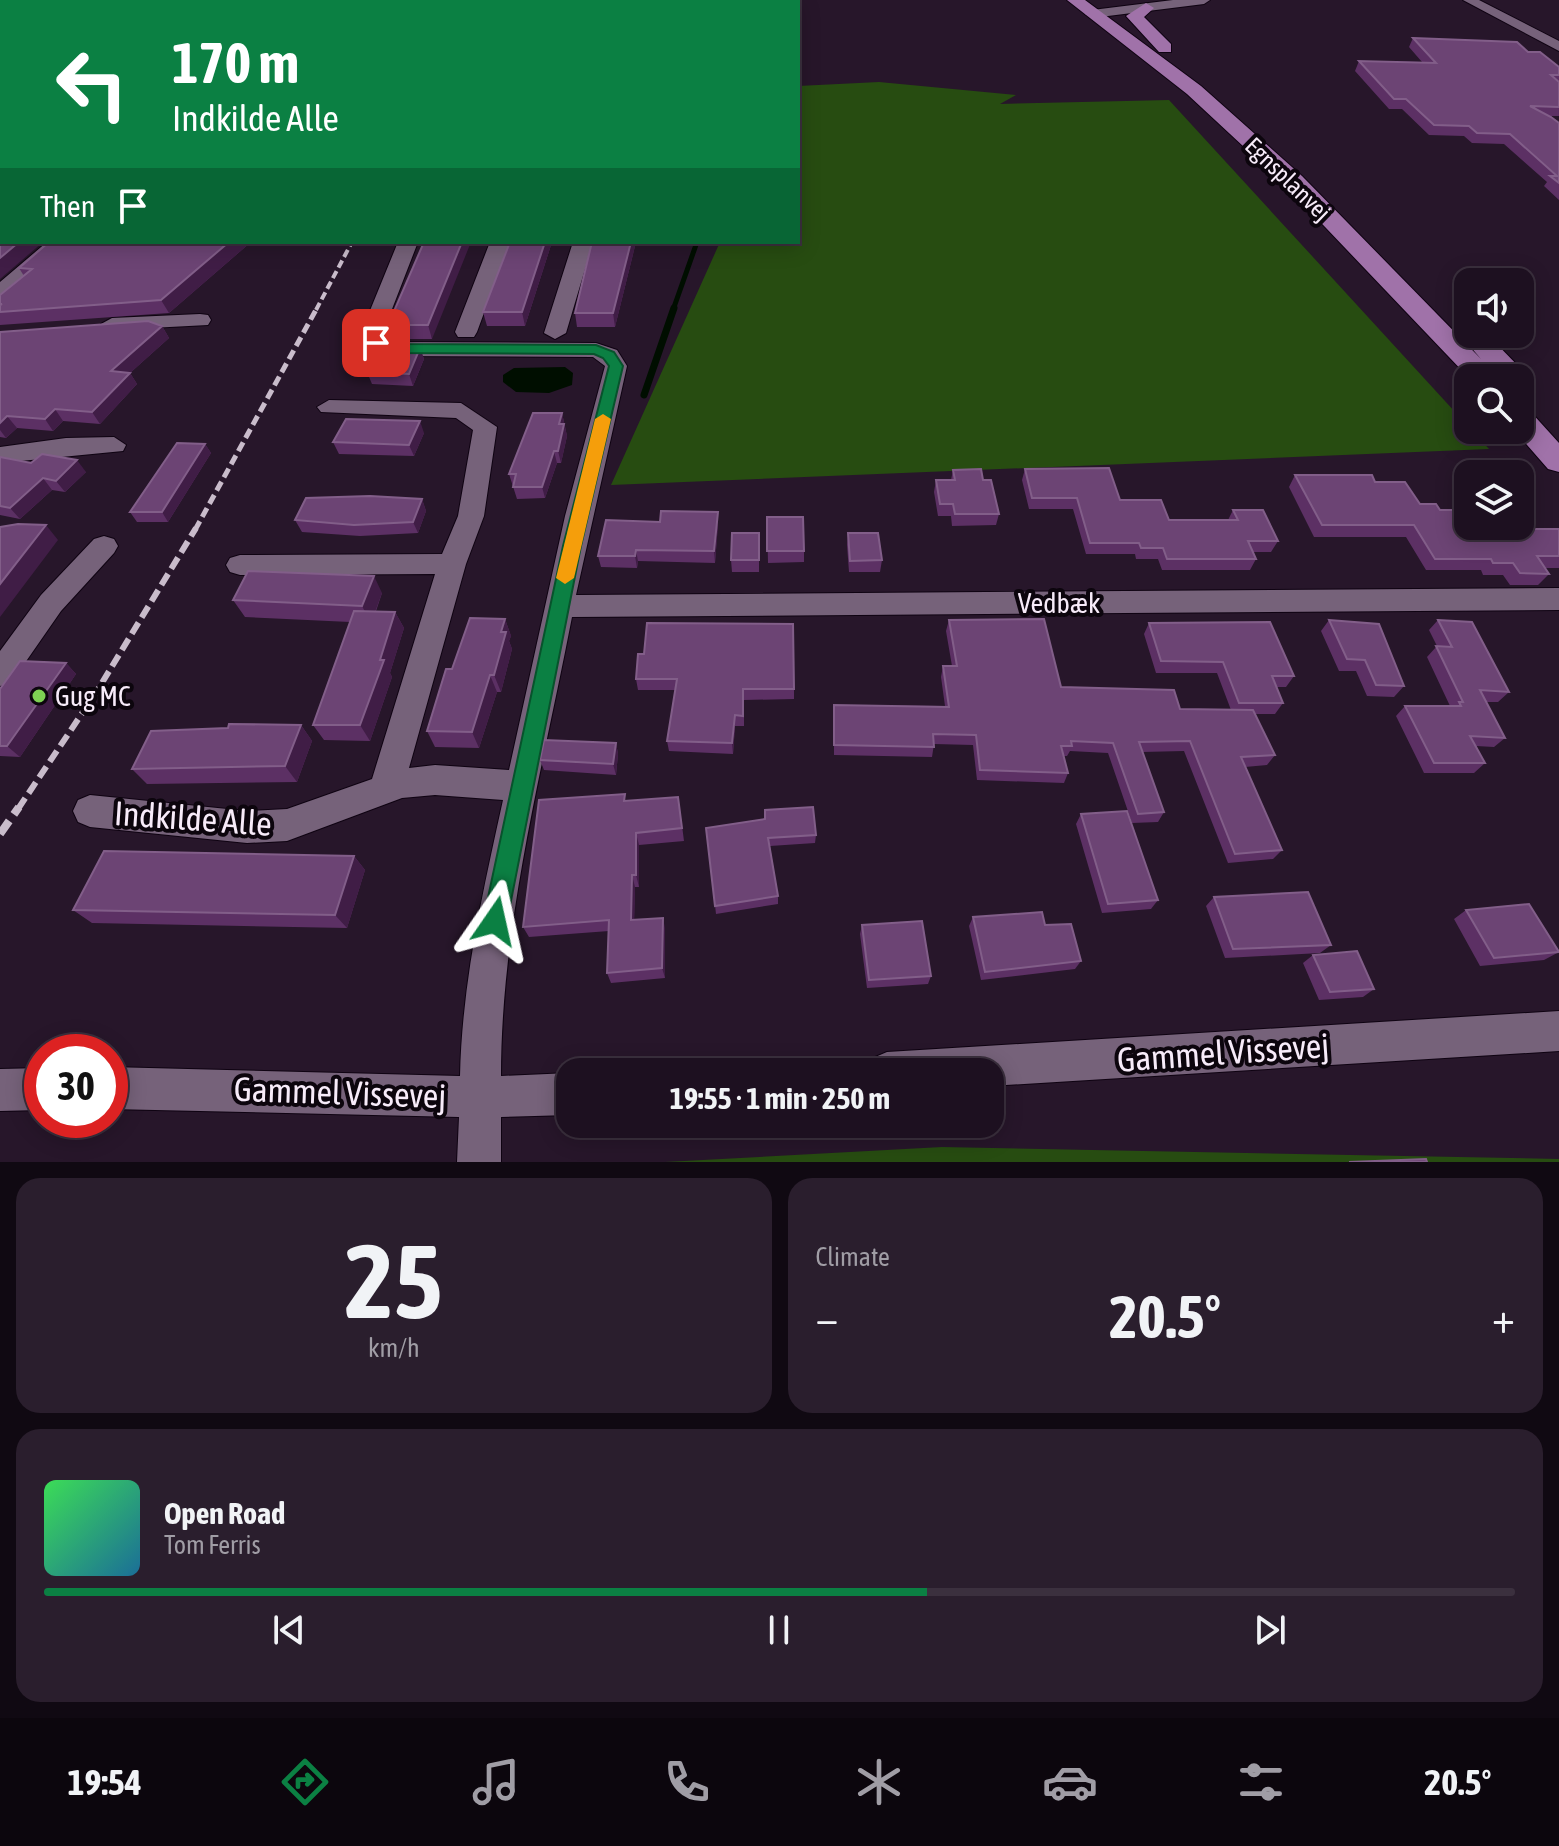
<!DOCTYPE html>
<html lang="en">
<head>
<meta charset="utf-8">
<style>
  body { margin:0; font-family:"Asap Condensed",sans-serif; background:#2a1e2d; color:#f1f3f6; height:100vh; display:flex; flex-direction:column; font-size:30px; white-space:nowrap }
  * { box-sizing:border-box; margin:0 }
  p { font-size:26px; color:#a09da5 }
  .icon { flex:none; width:44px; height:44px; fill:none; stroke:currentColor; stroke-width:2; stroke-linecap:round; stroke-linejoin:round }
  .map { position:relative; height:1162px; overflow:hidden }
  .side { display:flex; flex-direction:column; gap:16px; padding:16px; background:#100912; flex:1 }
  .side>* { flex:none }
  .hud { position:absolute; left:0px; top:0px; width:800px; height:244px; box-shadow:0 4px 20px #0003,0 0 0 2px #3b303e; background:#0b8043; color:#fff; overflow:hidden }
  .fabs { position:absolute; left:1454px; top:268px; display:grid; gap:16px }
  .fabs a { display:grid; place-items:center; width:80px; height:80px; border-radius:16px; background:#1d1020; box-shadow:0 4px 20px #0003,0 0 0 2px #3b303e; font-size:40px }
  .speed { position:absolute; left:24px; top:1034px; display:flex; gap:16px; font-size:40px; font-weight:700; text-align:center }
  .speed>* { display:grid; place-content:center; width:104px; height:104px; border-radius:50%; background:#1d1020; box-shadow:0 4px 20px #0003,0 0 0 2px #3b303e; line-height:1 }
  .speed .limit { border:12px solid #d22; background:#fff; color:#111 }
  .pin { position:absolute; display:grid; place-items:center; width:68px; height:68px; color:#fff; margin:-34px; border-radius:16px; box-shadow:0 4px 12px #0006 }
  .me { position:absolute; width:88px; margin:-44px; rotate:11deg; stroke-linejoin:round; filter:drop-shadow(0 0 6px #0008) }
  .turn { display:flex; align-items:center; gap:28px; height:168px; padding:0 40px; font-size:36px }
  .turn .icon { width:104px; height:104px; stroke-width:2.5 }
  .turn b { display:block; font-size:56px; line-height:68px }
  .then { display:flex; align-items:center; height:76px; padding:0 40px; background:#0003; gap:16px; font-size:30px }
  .big { font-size:60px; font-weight:700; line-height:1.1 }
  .side .tile { flex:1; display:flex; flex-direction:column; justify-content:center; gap:12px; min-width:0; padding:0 28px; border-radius:24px; background:#2a1e2d }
  .side .dial { align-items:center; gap:0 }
  .dial b { font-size:104px; line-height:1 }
  .song { display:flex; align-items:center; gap:24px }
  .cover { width:96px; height:96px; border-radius:12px; background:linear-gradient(135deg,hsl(130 70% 55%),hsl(200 70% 35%)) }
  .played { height:8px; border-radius:4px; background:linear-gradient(90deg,#0b8043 60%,#3b303e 60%) }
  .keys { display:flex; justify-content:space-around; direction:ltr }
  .heat { display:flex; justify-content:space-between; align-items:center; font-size:44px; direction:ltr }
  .side .tiles { flex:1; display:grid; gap:16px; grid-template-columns:1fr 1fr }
  .tile:last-child { grid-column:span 2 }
  .trip { position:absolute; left:556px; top:1058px; width:448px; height:80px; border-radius:24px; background:#1d1020; box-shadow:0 4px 20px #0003,0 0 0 2px #3b303e; font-weight:700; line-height:80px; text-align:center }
  .tabs { display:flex; height:128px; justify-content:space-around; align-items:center; background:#0c060d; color:#a09da5 }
  .tabs .icon { width:56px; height:56px }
  .tabs .active { color:#0b8043 }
  .tabs b { font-size:36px; color:#f1f3f6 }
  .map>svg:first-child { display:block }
</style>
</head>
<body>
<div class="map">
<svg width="1559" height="1162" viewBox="0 0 1559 1162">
  <rect width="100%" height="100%" fill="#27162a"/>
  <!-- green -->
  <path fill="#274c11" d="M879,82L1016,95L1000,104L1169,100L1489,449L611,485L720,242H798V86Z
    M942,1147L1559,1159V1162H665Z"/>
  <!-- water -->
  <path fill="#000e00" d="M565,367L573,373L572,385L549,393L516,392L503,382V375L514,368Z"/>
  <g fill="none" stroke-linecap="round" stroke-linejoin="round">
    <!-- stream-far1 -->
    <path stroke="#000e00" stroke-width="5" d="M673,310L697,242"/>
    <!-- stream -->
    <path stroke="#000e00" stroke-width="7" d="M644,395L674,308"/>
    <defs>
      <path id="minor" d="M1173,0H1210L1204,4L1092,18L1085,14L1092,10Z
        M1463,0H1479L1559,41V51Z
        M47,242H69L7,296L0,298V282Z
        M398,242H418L382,335L392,342L596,343L617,350L627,366L576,595L1559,588V610L572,617C543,768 501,922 501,1076L570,1073V1115L501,1117V1162H457L459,1117L110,1109V1067L460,1076C462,982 483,891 503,800L435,795L402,798L287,841L247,843L90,827L78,822L73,811L78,800L90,795L247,811L287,809L372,779L435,574L240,575L230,572L226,565L230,558L240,555L442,554L458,516L473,430L456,418L321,412L317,407L329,400L461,403L497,427L484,516L466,564L409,768L435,765L509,770L565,516L605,366L593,357L388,356L368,348L360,335Z
        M490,242H510L477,332L474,337H458L455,332Z
        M573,242H593L566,333L555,339L544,333Z
        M200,314L208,315L211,320L208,325L112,330L101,324L112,318Z
        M114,437L126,445L123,451L0,463V447L66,438Z
        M104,536L114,539L118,546L114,553L61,611L11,683L0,686V651L41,595L94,539Z
        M1559,1011V1051L990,1086V1072H867L873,1058L887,1052Z
        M42,1068V1110L0,1111V1069Z"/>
      <path id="major" d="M1067,0H1085L1201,86L1302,176L1481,359L1463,338L1468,332L1487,334L1524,372L1528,378L1524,384L1520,385V378H1499L1496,375L1498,378H1469L1286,186L1187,94Z
        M1146,3L1154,8L1144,17L1171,44V52H1159L1126,16Z
        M1520,409L1530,411L1559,443V472L1548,469L1514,430H1520Z"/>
    </defs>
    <!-- minor casing -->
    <use href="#minor" stroke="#0f0312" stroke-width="2"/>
    <!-- major casing -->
    <use href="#major" stroke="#0f0312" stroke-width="2"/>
    <!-- minor -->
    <use href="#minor" fill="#76627a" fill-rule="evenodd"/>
    <!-- major -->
    <use href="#major" fill="#a072a9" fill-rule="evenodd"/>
    <!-- rail-far3 -->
    <path stroke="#c9bccb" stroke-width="4" stroke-dasharray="8 4" stroke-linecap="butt" d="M316,310L352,242"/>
    <!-- rail-far2 -->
    <path stroke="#c9bccb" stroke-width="5" stroke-dasharray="10 5" stroke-linecap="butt" d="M195,530L317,308"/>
    <!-- rail-far1 -->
    <path stroke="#c9bccb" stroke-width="6" stroke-dasharray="13 6" stroke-linecap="butt" d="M18,809L97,691L196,528"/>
    <!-- rail -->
    <path stroke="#c9bccb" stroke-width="8" stroke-dasharray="16 8" stroke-linecap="butt" d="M0,834L19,807"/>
  </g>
  <!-- wall -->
  <path fill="#5c3064" d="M1413,38L1528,52L1559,67V116H1551L1559,123V200L1544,186L1547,182L1504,144L1472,143L1464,136L1429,135L1402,109H1389L1355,71L1359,61L1422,62L1409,47Z
    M251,242L169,313L0,325V295L24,276L19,268Z
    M424,242L432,339H393L388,325Z
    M510,242H552L525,326H487L483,312Z
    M636,242L615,327H577L575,313Z
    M162,326L169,338L130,373L137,384L100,424L63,421L53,431L17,428L6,438L0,437V332Z
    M420,348L424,359L413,386L372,384L367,372Z
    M562,413L567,436L561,463H557L545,498L517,499L509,474Z
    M424,433L414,456L339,454L333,442Z
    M205,444L211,453L168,522H137L130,512Z
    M0,457L86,472L65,492L52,490L20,519L0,515Z
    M1025,469L1120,500L1169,520H1228L1233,510L1278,541L1271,552H1253L1256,559L1250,570H1162L1158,559H1136L1135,554H1086L1073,509H1029L1022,480Z
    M953,470L983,480L999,514L996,525L952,526L951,516H938L934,492L936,480H951Z
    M1295,475L1375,482L1420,504L1440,510L1534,529H1559V568H1545L1549,574L1538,585H1510L1503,575H1483L1481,570H1426L1406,537H1314L1289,487Z
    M422,499L426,511L418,533L360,536L302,532L295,520Z
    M767,517L804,551V562L768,563Z
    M718,524L715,563L638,561L637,568L601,567L598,556Z
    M759,533V572H732L731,560Z
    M848,533L882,560L880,572H849L847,545Z
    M382,593L376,611L395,612L404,628L390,673L392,677L370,741L324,740L313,725L350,622L245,617L233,600Z
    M505,619L511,636L509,641L512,649L501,692H497L479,748L435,747L427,731L452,669Z
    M949,620L1061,687L1180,709L1231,710L1217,673H1156L1144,634L1149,623L1294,676L1286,687H1276L1283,703L1275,714H1255L1275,755L1267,765L1245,767L1282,850L1273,859L1228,863L1184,751L1142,752L1164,812L1158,822L1132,823L1108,753L1070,751L1067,756H1064L1068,773L1064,783L977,780L973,745L934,744L932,757L834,755V705L945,706L941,677L943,666H952L946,631Z
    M1329,620L1404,686L1394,697L1367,696L1356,671H1339L1321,631Z
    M1438,620L1509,692L1498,702H1486L1505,738L1494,747L1476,746L1485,763L1474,773H1424L1396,716L1405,706H1450L1427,657L1437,646L1429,630Z
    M638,654L794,689V699L744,700V726H735L733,754L669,751L667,741L675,690H638L636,679Z
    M66,663L76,674L20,757L0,756V689Z
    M301,725L312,741L297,782L147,784L132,769Z
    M616,743L618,754L616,775L544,770L540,760Z
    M626,801L680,810L684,841L639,845V887H635L634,920L665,928V978L611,983L607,973L609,931L529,937L523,927Z
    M1081,814L1158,900L1151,909L1102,913L1076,824Z
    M706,828L816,835L815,843L770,846L778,896V904L716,914Z
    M354,856L365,870L347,928L92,923L73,910Z
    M1214,897L1331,945L1320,953L1225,958L1206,906Z
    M1466,910L1559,952L1544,960L1480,966L1454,919Z
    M973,917L1045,925L1081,961L1075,969L981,980L969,926Z
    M862,925L931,976L928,984L867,988L860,934Z
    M1313,955L1374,989L1363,997L1319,1000L1303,963Z"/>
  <!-- shaded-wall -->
  <path fill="#401d46" d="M2,129V146L0,148V130Z
    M19,242H43L0,279V258Z
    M229,242H251L169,313L161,300Z
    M462,242H471L432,339L428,325Z
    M545,242H552L525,326L522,312Z
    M631,242H636L615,327L613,313Z
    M162,326L169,338L130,373L137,384L100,424L92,412L111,371Z
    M420,348L424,359L413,386L409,374Z
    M55,409L63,421L53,431L45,419Z
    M562,413L567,436L561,463L558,451L559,424Z
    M7,416L17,428L6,438L0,430V423Z
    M420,421L424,433L414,456L409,445Z
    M205,444L211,453L168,522L162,512Z
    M554,451L557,463L545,498L542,487Z
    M77,460L86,472L65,492L56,481Z
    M43,478L52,490L20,519L10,508Z
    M422,499L426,511L418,533L413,522Z
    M718,512V524L715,563L714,551Z
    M46,525L58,540L0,617V584Z
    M636,550L638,561L637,568L635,556Z
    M374,576L382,593L371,623L362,606Z
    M395,612L404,628L390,673L392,677L370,741L360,725Z
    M505,619L511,636L509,641L512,649L501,692L494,675L501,632Z
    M66,663L76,674L20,757L7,746Z
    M490,675L497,692L479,748L472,732Z
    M735,715V726L733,754L732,743Z
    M301,725L312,741L297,782L285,766Z
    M616,743L618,754L616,775L613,764Z
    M636,833L639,845V887L636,875Z
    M354,856L365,870L347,928L335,915Z
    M632,875L635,887L634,931L631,920Z
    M663,918L665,928V978L662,968Z"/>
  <!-- building -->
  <path fill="#6c4474" stroke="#825e89" stroke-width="2" d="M0,0H102L97,2L134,0H198L196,2H2V129L0,130Z
    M262,0H420L419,2H260Z
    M1413,38L1517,42L1528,52H1540L1559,67V75H1551L1559,82V107L1530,106L1551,117L1559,123V183L1550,176H1557L1510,134L1477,133L1469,126L1434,125L1406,99H1394L1359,61L1436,63Z
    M2,206V242H19L0,258V207Z
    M49,242H229L161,300L0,312V305L2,304H0V295L32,269L19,268Z
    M424,242H462L428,325H388Z
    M510,242H545L522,312H483Z
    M592,242H631L613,313H575Z
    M148,321L162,326L111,371L130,373L92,412L55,409L45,419L7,416L0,423V332Z
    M380,346L420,348L409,374L367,372Z
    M533,413H562L559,424H564L558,451H554L542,487H513L516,474H509Z
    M346,419L420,421L409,445L333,442Z
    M177,443L205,444L162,512H130Z
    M42,454L77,460L56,481L43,478L10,508L0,506V457L31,463Z
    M1109,468L1120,500H1161L1169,520H1238L1233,510H1263L1278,541H1248L1256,559H1167L1163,548H1141L1139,543H1090L1077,498H1032L1025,469Z
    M981,469L983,480H991L999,514H955L953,504H940L936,480H955L953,470Z
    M1295,475H1372L1375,482H1405L1420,504H1436L1440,510H1468V526H1520V511H1522L1534,529H1559V556H1537L1549,574L1520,573L1513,563H1493L1491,559H1435L1414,525H1322Z
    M370,496L422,499L413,522L354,525L295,520L306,498Z
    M661,511L718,512L714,551L636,550L635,556H598L606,520L660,522Z
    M767,517H803L804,551H767Z
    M18,524L46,525L0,584V527Z
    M732,533H759V560H731Z
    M848,533H878L882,560L850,561Z
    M248,571L374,576L362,606L233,600Z
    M354,611L395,612L380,660H384L360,725H313Z
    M470,618L505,619L501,632H506L494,675H490L472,732L427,731L446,669H452Z
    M1044,619L1061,687L1174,690L1180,709L1253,710L1275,755L1241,757L1282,850L1235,854L1190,741L1139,742L1164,812L1138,814L1113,743L1071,741L1072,746H1061L1068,773L980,770L976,735L933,734L934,747L834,745V705L949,707L943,666H957L949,620Z
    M1329,620L1379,624L1404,686L1376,685L1365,660L1347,659Z
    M1438,620L1472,622L1509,692L1480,690L1505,738L1470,736L1485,763H1434L1405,706H1461L1459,702H1463L1436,646L1452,647Z
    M1270,622L1294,676H1272L1283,703H1239L1223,662L1161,661L1149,623Z
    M647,623L793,624L794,689H743V716L735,715L732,743L667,741L677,679H636L638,654H644Z
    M20,661L66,663L7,746H0V689Z
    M229,724L301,725L285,766L132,769L151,731L228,728Z
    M544,740L616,743L613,764L540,760Z
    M625,794L624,801L678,797L682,828L636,833V875H632L631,920L663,918L662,968L607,973L609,920L523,927L539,800Z
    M813,807L816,835L768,838L778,896L715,906L706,828L765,819V810Z
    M1127,811L1158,900L1108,904L1081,814Z
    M104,851L354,856L335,915L73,910Z
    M1308,892L1331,945L1233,949L1214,897Z
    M1529,904L1559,952L1494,958L1466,910Z
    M1042,912L1045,925L1071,924L1081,961L985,972L973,917Z
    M922,921L931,976L869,980L862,925Z
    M1357,951L1374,989L1330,992L1313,955Z
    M1426,1159L1427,1162H1349Z"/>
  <!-- route -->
  <path fill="#0b8043" stroke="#07532c" stroke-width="2" d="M376,339L391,344L596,345L614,352L623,366L581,546L507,921L503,930L495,933L486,930L483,921L563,546L609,366L603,358L594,354L388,353L371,346V340Z"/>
  <!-- slow -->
  <path fill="#f59e0b" d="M603,414L611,419L574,578L565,584L556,578L595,419Z"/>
  <!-- markers -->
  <circle fill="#7ed053" stroke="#0c050d" stroke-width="3" cx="39" cy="696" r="8"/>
  <g text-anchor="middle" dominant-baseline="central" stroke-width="8" stroke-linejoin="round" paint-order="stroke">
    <!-- far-street labels -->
    <g font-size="24" fill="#f7ebf9" stroke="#0c050d">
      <text transform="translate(1288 179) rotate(44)">Egnsplanvej</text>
    </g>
    <!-- street labels -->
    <g font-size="28" fill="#f7ebf9" stroke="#0c050d">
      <text x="1059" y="603">Vedbæk</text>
    </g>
    <!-- poi labels -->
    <g font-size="28" fill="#f7ebf9" stroke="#0c050d" text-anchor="start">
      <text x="55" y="696">Gug MC</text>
    </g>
    <!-- near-street labels -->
    <g font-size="34" fill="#f7ebf9" stroke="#0c050d">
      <text transform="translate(193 818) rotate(4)">Indkilde Alle</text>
      <text transform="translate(1223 1052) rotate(-4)">Gammel Vissevej</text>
      <text transform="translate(340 1092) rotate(2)">Gammel Vissevej</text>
    </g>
  </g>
</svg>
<div class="fabs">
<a><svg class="icon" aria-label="sound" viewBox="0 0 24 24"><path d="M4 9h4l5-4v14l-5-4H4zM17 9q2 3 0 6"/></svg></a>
<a><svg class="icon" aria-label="search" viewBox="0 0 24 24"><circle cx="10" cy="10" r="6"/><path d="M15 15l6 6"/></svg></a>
<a><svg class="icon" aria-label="layers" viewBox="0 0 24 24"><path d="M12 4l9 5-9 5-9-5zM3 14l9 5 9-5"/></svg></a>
</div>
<div class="speed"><div class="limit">30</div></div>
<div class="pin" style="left:376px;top:343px;background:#d93025"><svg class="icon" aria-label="arrive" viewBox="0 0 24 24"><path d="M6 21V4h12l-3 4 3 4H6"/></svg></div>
<svg class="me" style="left:495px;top:921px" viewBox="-20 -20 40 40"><path d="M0-17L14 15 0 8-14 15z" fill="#0b8043" stroke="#fff" stroke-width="4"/></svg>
<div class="trip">19:55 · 1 min · 250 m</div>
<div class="hud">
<div class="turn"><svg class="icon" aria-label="left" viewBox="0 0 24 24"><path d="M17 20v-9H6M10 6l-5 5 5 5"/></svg><div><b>170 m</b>Indkilde Alle</div></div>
<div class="then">Then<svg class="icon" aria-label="arrive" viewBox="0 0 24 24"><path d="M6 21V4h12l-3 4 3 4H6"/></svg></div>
</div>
</div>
<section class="side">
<div class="tiles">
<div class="tile dial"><b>25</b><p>km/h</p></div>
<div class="tile"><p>Climate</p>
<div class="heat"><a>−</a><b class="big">20.5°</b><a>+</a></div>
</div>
<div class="tile">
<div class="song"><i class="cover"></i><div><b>Open Road</b><p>Tom Ferris</p></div></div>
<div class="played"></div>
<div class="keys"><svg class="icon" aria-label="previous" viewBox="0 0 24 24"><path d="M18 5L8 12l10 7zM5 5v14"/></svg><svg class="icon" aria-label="pause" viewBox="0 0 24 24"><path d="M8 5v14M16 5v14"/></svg><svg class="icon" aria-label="next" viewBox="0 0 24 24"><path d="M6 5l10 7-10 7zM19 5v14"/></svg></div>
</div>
</div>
</section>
<nav class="tabs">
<b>19:54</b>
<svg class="icon active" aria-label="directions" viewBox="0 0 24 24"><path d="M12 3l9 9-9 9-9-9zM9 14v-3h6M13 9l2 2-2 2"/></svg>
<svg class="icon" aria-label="music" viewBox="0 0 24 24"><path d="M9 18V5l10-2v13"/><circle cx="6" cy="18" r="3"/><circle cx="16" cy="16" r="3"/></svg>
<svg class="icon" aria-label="phone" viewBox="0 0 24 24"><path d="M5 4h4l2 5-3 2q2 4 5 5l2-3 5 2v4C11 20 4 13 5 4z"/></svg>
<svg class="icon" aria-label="climate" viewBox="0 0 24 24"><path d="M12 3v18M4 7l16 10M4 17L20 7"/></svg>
<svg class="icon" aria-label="car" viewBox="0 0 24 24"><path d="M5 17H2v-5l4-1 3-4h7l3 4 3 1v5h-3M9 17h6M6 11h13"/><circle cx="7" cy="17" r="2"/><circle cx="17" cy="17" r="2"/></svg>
<svg class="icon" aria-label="filters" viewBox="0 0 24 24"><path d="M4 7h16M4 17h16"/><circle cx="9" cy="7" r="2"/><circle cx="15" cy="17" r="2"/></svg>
<b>20.5°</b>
</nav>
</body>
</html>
